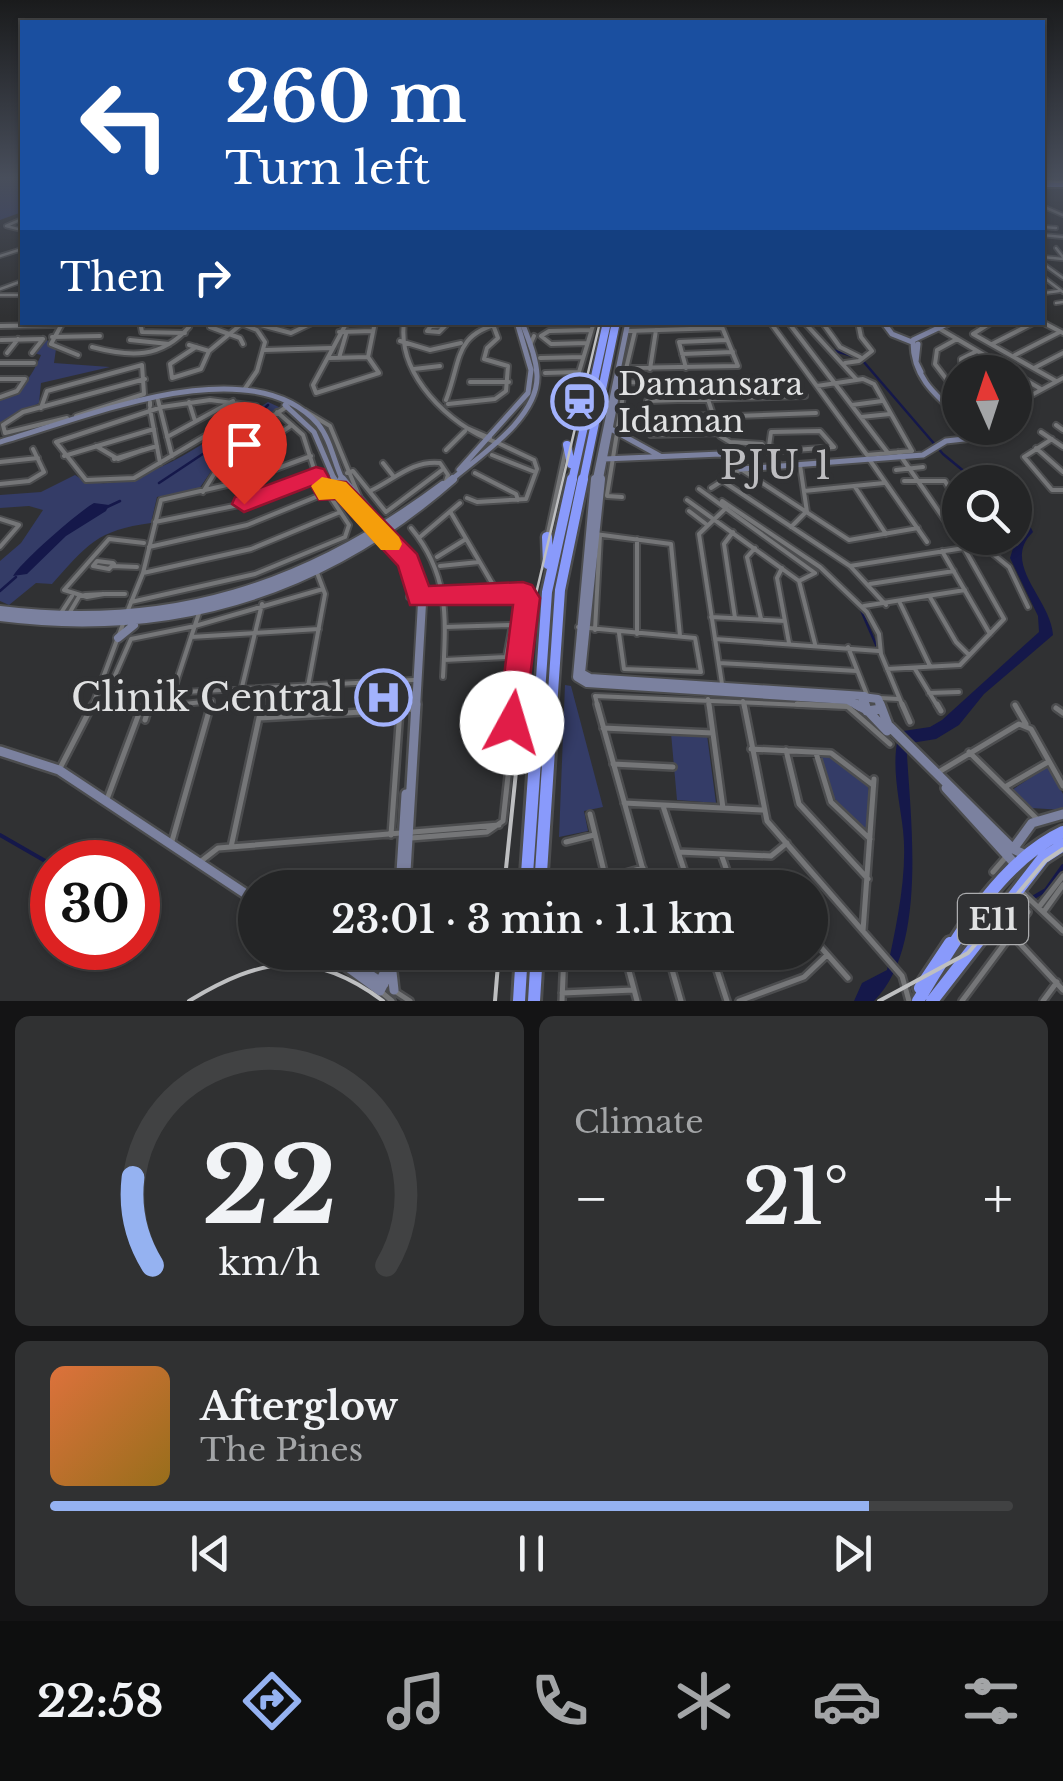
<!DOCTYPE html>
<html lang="en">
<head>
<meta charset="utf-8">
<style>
  body { margin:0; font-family:"Libre Baskerville",serif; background:#303132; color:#f1f3f6; height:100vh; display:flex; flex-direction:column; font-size:38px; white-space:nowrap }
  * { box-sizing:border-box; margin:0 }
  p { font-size:32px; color:#a3a5a7 }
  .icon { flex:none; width:55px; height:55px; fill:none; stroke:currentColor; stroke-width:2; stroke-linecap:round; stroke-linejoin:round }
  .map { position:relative; height:1001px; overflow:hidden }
  .details { display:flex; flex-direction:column; gap:15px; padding:15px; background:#141415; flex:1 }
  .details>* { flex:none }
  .top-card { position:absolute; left:20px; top:20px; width:1025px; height:305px; border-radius:0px; box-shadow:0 2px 8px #0004,0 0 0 2px #414243; background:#1a4fa0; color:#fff; overflow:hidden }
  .needle { width:65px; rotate:357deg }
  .buttons { position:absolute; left:942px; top:355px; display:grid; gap:20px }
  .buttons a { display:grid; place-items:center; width:90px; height:90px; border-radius:50%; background:#242526; box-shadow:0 2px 8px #0004,0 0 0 2px #414243; font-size:50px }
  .speed { position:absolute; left:30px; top:840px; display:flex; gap:20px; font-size:50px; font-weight:700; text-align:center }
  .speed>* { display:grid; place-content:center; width:130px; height:130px; border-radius:50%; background:#242526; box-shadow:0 2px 8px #0004,0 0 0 2px #414243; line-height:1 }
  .speed .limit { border:15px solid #d22; background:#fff; color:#111 }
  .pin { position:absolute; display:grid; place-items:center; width:85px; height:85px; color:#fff; margin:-102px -42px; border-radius:50% 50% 50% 0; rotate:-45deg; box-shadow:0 0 10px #0007 }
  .pin .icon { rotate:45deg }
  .me { position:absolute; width:110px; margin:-55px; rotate:6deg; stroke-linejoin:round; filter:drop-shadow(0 0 8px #0008) }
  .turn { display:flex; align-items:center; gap:35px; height:210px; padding:0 40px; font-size:45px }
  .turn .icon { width:130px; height:130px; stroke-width:2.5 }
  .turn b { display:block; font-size:70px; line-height:85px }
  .then { display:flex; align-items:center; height:95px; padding:0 40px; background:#0003; gap:20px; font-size:38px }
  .big { font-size:75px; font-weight:600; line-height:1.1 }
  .details .tile { flex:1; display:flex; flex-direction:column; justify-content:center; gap:15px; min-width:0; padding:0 35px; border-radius:15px; background:#303132 }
  .details .dial { align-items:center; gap:0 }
  .dial svg { height:260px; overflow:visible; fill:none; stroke:#414243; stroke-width:7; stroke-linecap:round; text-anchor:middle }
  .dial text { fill:#f1f3f6; stroke:none }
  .song { display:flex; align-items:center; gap:30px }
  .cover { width:120px; height:120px; border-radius:15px; background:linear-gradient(135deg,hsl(20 70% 55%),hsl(40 70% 35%)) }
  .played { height:10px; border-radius:5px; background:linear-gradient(90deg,#95b2f1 85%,#414243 85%) }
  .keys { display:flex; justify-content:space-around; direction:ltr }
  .heat { display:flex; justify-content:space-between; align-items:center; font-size:55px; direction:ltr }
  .details .tiles { flex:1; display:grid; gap:15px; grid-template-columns:1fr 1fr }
  .tile:last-child { grid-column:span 2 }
  .trip { position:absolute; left:238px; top:870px; width:590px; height:100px; border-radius:50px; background:#242526; box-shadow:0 2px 8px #0004,0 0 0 2px #414243; font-weight:600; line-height:100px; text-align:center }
  .tab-bar { display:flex; height:160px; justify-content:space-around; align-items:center; background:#0e0f0f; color:#a3a5a7 }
  .tab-bar .icon { width:70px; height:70px }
  .tab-bar .selected { color:#95b2f1 }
  .tab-bar b { font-size:45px; color:#f1f3f6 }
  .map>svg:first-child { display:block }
</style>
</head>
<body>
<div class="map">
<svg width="1063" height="1001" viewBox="0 0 1063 1001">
  <rect width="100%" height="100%" fill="#303133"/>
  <!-- green -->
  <path fill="#343c67" d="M0,177H22V212L0,220Z
    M45,338L56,349L54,363L110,367L41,383L39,403L0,424V399C23,389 31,378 41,355L34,353Z
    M268,402L281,408L233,439L199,489L157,497L151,523C97,530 87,545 52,584L36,583L9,605L0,601V561L21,543L43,510L29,506L0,508V495L41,492L75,475C123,509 224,428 268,402Z
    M565,685L571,686L603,807L584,811L588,831L559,837Z
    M671,733L707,735L716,803L677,800Z
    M820,755C834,756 864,772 868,787C871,800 867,818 866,831L829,793Z
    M1048,766L1063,794V810L1031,808L1012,790Z"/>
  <!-- water -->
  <path fill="#15184a" d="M1015,495L1033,532C1000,564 1051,599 1053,635L984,694L959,725L936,739L911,743L907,755C911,824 927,949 874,1001H854L862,983L887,970C896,927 908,874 903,830C900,803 891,767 898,738L903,731L930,727L942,720L1039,632L1038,616L1010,558L1020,526Z
    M94,503L109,505L106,511L66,536L27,574L13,576C21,562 78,512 94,503Z"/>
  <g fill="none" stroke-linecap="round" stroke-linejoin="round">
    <!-- stream-far1 -->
    <path stroke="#15184a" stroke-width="2.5" d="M832,350L856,357
      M863,361L943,454L977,482
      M159,483L251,422L268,405
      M105,508L120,501
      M769,535L824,573
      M0,591L16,577
      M861,610L877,647"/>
    <!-- stream -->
    <path stroke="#15184a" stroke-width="4" d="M0,835L47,862
      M1034,897L1046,890L1063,866"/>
    <defs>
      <path id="street-far2" d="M1042,179L1063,180
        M1042,206L1063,215
        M22,219L6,226L22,230
        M1043,227L1056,228
        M1042,235L1063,237
        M1056,248L1063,257
        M0,256L22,249
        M1042,257L1063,259
        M1042,263L1063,278
        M1042,276L1063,292
        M0,289L22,281
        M1044,293L1059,291
        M0,295H22
        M1056,303L1063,302"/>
      <path id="street-far1" d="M140,322L142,332L185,333
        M237,322L257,330L265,342L257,371L244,390
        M250,322L291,333L314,322
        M347,322L313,385L316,393L379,373L368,357L375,322
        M404,322C397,375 449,425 495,442
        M770,322L867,455L912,451
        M788,322L888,453
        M804,322L857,380
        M822,322L840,347L860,357
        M992,322L973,334L1056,381
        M1042,322L1063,333
        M446,325L439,332L427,331L431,326Z
        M0,326L53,325
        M210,327L240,338L243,344
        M940,329L1013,372
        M627,331L722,328
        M339,332L373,331
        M52,337L100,336
        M957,339L937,350L935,364L960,397
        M1,340L43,339
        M130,340L169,344
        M400,341L430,350L461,343
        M587,343L551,344L541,336L549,331L591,330
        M51,344L78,355
        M51,344L63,322
        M992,344L1035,322
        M189,345L209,351
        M530,345L534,336
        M92,347C130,357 161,359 189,327
        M196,347L170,364L172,378L201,369L209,351L244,322
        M265,350L331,348
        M7,353L18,339
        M32,353L43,339
        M682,354L733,352
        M1015,355L1060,332
        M330,358L368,357
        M339,358L346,334
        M540,358L583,357
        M0,363H34
        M845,363L859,361L872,351L861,337L858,322
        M621,368L738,366L720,322
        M686,368L679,342L727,340
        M1034,368L1063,353
        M414,369L440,366
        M626,369L635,331
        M650,369L656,330
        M962,372L961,359L977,351
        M545,373L579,372L594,322
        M1015,374L1041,389
        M0,379H25
        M470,382H509
        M619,382L703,384L720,436L730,442L762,444L779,464
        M711,382L793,379
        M817,386L863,379L874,384L912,451
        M0,397L17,391L25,379
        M158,400L172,456
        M210,400L256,406L134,478L86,480L56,442L162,407Z
        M446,400C462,359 453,334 504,322
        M647,401L805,396
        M150,402V406
        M189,402L195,421
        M448,404L495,399L506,391L508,366L484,359L487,348L498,338L492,322
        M1015,404L1063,378
        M852,405L882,401
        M41,408L47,391L142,365L144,394L76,416
        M150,409L160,463
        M305,411L330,426L359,496
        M737,416L816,413
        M861,417L890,414
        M642,418L712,415
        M3,425L5,433L67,418
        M3,425L23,412L145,379
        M1056,425L1063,430
        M467,428L490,438
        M820,431L834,447L782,451L769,446L771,432Z
        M1041,432L1063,447
        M651,435L716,433
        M167,437L233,401
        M1052,439L1024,457L1052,490H1063
        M498,443L534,460
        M96,446L118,459L143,450
        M767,447L775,465
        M1036,448L1063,472
        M446,450L465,431
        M492,455L535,472
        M64,456L154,429
        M114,459L157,446
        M869,459L927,542
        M0,462L38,458
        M383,463L394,477
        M800,465L807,512
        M896,470L923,467
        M347,473L353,471L386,512L442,470
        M475,473L516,494L518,500
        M721,480L850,566L886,605
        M904,481H945L960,508
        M240,482L258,448L292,425
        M0,484L29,481L44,472L33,449
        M855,487L886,534
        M711,488L741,469L849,540L918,528
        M370,491C394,480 412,460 440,463L448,475L446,481
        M804,491L884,483
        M203,492L235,440L288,406
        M607,495L625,383
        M607,496L622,497
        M467,498L477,502L526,499L537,469L534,460
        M687,500L799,581L815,573L699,489
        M722,501L820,567L867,612L879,634L881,654L903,707
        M689,511L706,524
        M451,513L499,595
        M0,519L19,525L0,547
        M155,522L244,504L316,475
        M791,527L805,513
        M411,528C450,575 446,619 443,677
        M733,532L724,544L735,618
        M548,533L566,449
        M595,534L671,544L680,636
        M420,537L460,503
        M986,538L987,549L1009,567L1028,607
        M637,539V634
        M149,547L247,525L338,488
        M755,548L747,557L761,619
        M942,551L990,634
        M437,557L466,539
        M97,561L113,563L114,564L109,569L93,566Z
        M112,566L137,567
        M440,566L479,562
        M850,566L964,548
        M782,568L777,578L789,643
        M143,573L251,549L338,513
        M799,581L815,644
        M870,584L954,571
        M323,589L195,626L131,639L106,696L414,680
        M105,594H125
        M85,595L104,594L87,597L64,590L109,539L144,543
        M409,597L446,596
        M930,597L956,642L969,655
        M446,598L523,593L527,598L515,707
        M131,602L255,574L345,537L349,525L316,475L303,435L277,412
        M900,603L930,666
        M864,606L965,590
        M128,610L143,573L161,500L240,482L311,456
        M70,612L80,595
        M61,613L72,596
        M711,617L785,621
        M578,627L695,638L701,672L624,669L619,633
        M595,630L600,535
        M191,637L319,629
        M715,639L879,651
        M848,647L867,695
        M444,660L506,657L512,625L445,627
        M719,663L857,671
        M887,669L960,665L1004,619L964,548L898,452
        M915,669L938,707
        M722,684L699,534L726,508
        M308,686L325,594L316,570
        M241,691L262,604
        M929,693L959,692
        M172,695L200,610
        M880,698L898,699
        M708,699L709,707
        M743,701L744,707
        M92,707L123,624
        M156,707L212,701L210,707
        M262,707L264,697
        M598,707L595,696L848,707"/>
      <path id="street" d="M597,704L648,888
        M709,704L723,808
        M744,704L767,821L902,976L909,1001
        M797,704L847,706L890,744
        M902,704L910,722
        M937,704L941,711
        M1015,705L1026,724
        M1056,708L1063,713
        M259,718L414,709
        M145,720L150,704
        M603,728L713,733
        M751,749L831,753L873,785
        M786,750L799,804L868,879
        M969,752L1037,819
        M816,753L831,802L870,839
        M613,764L673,767
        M59,770L93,704
        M937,773L1019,724L1031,729L1063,786
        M1005,787L1048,762
        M107,799L141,708L181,704
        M624,803L762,810
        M663,806L690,888
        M590,814L608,888
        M391,835L400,710
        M411,838L487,832L503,821L516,704
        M172,841L211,704
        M566,842L594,835
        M231,847L262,704
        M678,852L771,856L787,843
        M721,854L733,888
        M200,862L218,848L499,825
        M993,872L1006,857
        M572,888L643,868
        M1023,893L1063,931
        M1039,907L1063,876
        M1045,910L1063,885
        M863,931L874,779
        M810,935L848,978
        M1012,935L1063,990
        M624,952L637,1001
        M667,952L681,1001
        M711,952L727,1001
        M393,990L410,1001
        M380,991L392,1001
        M562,993L634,990
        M562,1001L564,952
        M739,1001L804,977L827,955
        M962,1001L1028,912
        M1043,1001L1057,982"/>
      <path id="secondary-far2" d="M883,322L892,334L912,342
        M951,322L913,340C912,376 935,395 960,417
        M918,344L916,362L921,372
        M285,405L314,432L335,481
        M611,429L660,456
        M0,442C82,419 250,346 318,424C331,440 334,463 343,481
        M604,459L721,454L741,469L923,455L946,441L982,437L976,428
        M459,470L528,393L531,370L517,322
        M450,481C479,456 539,418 537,375C536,356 528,339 522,322
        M595,481L628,322
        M600,481L620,377"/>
      <path id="secondary-far1" d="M333,479C358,523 409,544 419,597
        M342,479L418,572L423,586L416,707
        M595,479L577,677L587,683L848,700L860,707
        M601,479L581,673L590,678L864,696
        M0,610C170,631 307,587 443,485
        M0,617C171,639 323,593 453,479
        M118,638L134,625
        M865,707L862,697L878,699L881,707"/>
      <path id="secondary" d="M856,704L865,709
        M865,704L867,711L881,709
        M880,704L888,725L1013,849L1026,855
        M868,711L887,731
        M0,751L59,770L255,900
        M946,788L1015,864
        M1013,849L1032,823L1063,814
        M400,888L406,794
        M405,888L416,704
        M327,952L380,991L400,952
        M336,952L384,984
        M392,972L394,990
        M379,983L395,952"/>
      <path id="highway-far3" d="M1042,184H1063"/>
      <path id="highway-far2" d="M567,445L571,464
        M572,481L607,322
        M583,481L616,322"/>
      <path id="highway-far1" d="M547,537L548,564
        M539,707L547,592L572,479
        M552,707L560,590L583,479"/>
      <path id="highway" d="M526,888L539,704
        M540,888L552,704
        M920,988L950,943
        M519,1001L522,952
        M534,1001L537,952
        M918,1001C954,942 999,862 1063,832
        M932,1001L1043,858L1063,845"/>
    </defs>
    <!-- street-far2 casing -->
    <use href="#street-far2" stroke="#4c4d4f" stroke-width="6"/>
    <!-- street-far1 casing -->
    <use href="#street-far1" stroke="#4c4d4f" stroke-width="8"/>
    <!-- street casing -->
    <use href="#street" stroke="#4c4d4f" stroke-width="10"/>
    <!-- secondary-far2 casing -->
    <use href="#secondary-far2" stroke="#4c4d4f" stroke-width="9"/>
    <!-- secondary-far1 casing -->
    <use href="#secondary-far1" stroke="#4c4d4f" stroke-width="12"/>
    <!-- secondary casing -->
    <use href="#secondary" stroke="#4c4d4f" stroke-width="14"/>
    <!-- highway-far3 casing -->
    <use href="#highway-far3" stroke="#4c4d4f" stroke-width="10"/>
    <!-- highway-far2 casing -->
    <use href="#highway-far2" stroke="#4c4d4f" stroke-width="11"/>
    <!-- highway-far1 casing -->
    <use href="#highway-far1" stroke="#4c4d4f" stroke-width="15"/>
    <!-- highway casing -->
    <use href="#highway" stroke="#4c4d4f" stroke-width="18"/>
    <!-- street-far2 -->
    <use href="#street-far2" stroke="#757678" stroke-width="2.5"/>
    <!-- street-far1 -->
    <use href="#street-far1" stroke="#757678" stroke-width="4"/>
    <!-- street -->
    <use href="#street" stroke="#757678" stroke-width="5"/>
    <!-- secondary-far2 -->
    <use href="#secondary-far2" stroke="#7b819f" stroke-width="5"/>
    <!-- secondary-far1 -->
    <use href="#secondary-far1" stroke="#7b819f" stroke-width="8"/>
    <!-- secondary -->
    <use href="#secondary" stroke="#7b819f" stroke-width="9"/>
    <!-- highway-far3 -->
    <use href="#highway-far3" stroke="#899afb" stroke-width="6"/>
    <!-- highway-far2 -->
    <use href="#highway-far2" stroke="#899afb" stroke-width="8"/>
    <!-- highway-far1 -->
    <use href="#highway-far1" stroke="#899afb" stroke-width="10"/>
    <!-- highway -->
    <use href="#highway" stroke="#899afb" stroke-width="12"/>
    <!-- tram-far1 -->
    <path stroke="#bebfc1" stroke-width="2.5" d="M1042,181L1063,182
      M522,707L532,611L600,322"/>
    <!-- tram -->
    <path stroke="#bebfc1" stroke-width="4" d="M504,888L523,704
      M189,1001C262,957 312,948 383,1001
      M495,1001L499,952
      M879,1001L968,953L1045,861L1063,849"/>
  </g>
  <!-- sky -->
  <linearGradient id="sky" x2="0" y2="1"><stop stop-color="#1a1b1c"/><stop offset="0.56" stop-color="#484e5b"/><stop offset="1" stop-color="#484e5b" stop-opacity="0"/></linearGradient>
  <rect width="1063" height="317" fill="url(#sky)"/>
  <!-- route -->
  <path fill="#e11d48" stroke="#92132f" stroke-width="2.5" d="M316,467L324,469L331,481L346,482L417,554L429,586L523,582L532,585L540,598L523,733L512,738L502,733L498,723L513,605H410L398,566L336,499L319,500L311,486L244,512L232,504L235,497Z"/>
  <!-- slow -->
  <path fill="#f59e0b" d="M322,477L346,482L399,537L402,544L399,550H381L335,499L319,500L311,486Z"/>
  <!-- icons -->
  <defs>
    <symbol id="station-ring" viewBox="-11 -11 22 22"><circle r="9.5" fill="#303133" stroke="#a2b2fd" stroke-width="1.5"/><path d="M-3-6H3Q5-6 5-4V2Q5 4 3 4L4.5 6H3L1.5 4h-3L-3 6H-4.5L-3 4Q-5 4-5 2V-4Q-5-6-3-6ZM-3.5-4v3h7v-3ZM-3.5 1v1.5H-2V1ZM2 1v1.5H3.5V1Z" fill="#a2b2fd"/></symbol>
    <symbol id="hospital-ring" viewBox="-11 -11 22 22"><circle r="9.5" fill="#303133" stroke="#a2b2fd" stroke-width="1.5"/><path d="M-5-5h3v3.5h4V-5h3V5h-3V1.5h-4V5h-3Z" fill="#a2b2fd"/></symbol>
  </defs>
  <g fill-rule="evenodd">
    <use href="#station-ring" x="548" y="370" width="63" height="63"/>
    <use href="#hospital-ring" x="352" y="666" width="63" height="63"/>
  </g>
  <g text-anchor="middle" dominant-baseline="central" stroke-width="10" stroke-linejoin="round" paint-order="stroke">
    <!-- shield labels -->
    <rect fill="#303133" stroke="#abacae" stroke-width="2.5" x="958" y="894" width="70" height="50" rx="8"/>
    <g font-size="30" font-weight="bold" fill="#e0e1e2">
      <text x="993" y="919">E11</text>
    </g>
    <!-- poi labels -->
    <g font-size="32" fill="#e0e1e2" stroke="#303133" text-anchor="start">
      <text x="618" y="384">Damansara<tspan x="618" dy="37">Idaman</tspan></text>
    </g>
    <!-- quarter labels -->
    <g font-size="38" letter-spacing="2.5" fill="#bebec1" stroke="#303133">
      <text x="777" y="465">PJU 1</text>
    </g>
    <!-- near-poi labels -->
    <g font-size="38" fill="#e0e1e2" stroke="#303133" text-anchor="end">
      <text x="344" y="697">Clinik Central</text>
    </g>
  </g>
</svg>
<div class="buttons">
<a><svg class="needle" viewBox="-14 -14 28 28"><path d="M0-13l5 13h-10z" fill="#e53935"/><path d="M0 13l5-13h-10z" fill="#a3a5a7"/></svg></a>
<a><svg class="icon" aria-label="search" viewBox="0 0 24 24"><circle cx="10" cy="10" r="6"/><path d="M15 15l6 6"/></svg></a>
</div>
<div class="speed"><div class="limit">30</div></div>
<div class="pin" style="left:244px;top:504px;background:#d93025"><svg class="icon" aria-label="arrive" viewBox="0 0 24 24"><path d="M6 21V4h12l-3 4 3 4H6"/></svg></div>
<svg class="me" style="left:512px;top:723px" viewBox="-20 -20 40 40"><circle r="19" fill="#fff"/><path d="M0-13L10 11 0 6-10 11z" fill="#e11d48"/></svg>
<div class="trip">23:01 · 3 min · 1.1 km</div>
<div class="top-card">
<div class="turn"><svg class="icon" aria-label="left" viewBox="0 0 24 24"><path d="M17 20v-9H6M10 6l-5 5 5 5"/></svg><div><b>260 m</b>Turn left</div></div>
<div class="then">Then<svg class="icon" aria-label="right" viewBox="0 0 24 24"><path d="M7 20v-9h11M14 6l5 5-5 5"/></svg></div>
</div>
</div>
<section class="details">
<div class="tiles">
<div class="tile dial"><svg viewBox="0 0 100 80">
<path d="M14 69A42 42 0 1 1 86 69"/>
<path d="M14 69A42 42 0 0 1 8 42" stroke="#95b2f1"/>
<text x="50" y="56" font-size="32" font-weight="700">22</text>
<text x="50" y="72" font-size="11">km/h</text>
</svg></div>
<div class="tile"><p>Climate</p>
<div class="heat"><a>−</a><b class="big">21°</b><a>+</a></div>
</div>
<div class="tile">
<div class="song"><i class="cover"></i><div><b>Afterglow</b><p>The Pines</p></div></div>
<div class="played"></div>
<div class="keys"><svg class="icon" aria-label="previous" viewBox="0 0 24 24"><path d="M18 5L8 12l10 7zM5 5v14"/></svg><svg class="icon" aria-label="pause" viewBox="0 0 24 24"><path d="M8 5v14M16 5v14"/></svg><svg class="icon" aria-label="next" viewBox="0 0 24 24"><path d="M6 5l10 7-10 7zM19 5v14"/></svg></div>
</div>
</div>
</section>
<nav class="tab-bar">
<b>22:58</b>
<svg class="icon selected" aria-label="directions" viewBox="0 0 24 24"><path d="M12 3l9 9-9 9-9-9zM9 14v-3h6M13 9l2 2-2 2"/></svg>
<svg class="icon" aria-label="music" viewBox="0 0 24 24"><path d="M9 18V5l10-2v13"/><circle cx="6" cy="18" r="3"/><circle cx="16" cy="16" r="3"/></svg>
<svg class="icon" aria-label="phone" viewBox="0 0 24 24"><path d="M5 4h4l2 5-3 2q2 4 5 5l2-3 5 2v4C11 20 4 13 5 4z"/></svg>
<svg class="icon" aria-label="climate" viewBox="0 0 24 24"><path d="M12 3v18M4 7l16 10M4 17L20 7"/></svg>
<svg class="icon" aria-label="car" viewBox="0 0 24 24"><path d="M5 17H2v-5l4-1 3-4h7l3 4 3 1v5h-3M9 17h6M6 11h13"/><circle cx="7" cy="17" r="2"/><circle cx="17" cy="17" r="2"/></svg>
<svg class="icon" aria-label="filters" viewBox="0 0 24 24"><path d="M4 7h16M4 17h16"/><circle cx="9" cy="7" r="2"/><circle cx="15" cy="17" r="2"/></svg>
</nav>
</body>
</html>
